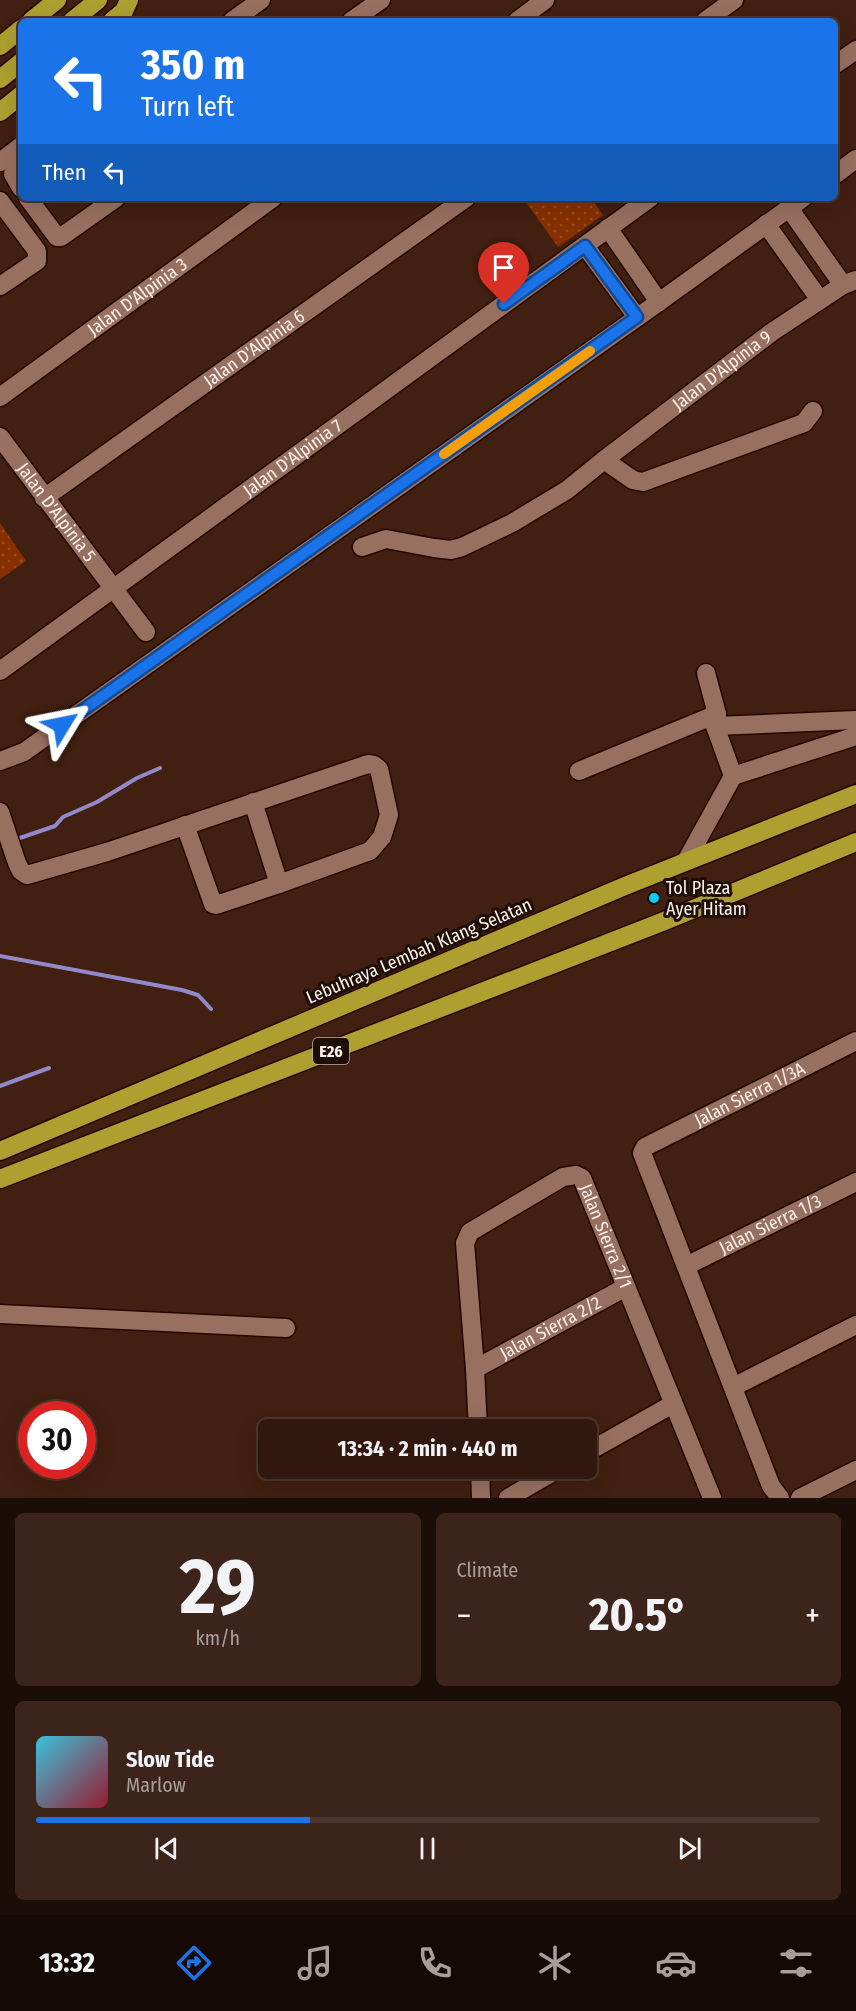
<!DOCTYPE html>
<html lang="en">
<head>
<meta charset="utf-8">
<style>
  body { margin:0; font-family:"Fira Sans Condensed",sans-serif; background:#3d241b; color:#f1f3f6; height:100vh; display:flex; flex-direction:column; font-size:22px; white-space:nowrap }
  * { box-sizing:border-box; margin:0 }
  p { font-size:20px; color:#a89f9d }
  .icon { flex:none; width:33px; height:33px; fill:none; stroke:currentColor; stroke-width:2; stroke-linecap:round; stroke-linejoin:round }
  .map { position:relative; height:1498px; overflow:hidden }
  .panel { display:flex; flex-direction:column; gap:15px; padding:15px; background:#1b0d07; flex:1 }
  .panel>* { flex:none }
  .guide { position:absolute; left:18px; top:18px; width:820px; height:183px; border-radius:9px; box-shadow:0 6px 24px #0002,0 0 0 2px #4c362e; background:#1a73e8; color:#fff; overflow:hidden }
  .speed { position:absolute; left:18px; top:1401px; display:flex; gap:12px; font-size:30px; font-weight:700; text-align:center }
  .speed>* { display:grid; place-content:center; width:78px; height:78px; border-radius:50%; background:#31170d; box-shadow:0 6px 24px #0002,0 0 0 2px #4c362e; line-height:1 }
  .speed .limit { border:9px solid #d22; background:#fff; color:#111 }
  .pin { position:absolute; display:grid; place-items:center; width:51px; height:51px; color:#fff; margin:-62px -26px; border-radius:50% 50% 50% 0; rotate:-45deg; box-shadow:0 0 6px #0007 }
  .pin .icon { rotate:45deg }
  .me { position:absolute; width:66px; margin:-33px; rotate:55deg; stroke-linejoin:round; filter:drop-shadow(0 0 4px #0008) }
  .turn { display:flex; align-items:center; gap:21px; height:126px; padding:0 24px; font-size:27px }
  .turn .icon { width:78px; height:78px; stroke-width:2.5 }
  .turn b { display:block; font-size:42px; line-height:51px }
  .then { display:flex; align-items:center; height:57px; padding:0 24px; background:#0003; gap:12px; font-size:22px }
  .big { font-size:45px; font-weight:700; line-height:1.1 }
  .panel .tile { flex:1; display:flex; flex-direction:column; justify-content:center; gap:9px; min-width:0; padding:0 21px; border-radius:9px; background:#3d241b }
  .panel .dial { align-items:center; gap:0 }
  .dial b { font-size:78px; line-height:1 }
  .song { display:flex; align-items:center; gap:18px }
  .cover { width:72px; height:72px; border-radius:9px; background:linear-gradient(135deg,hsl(190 70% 55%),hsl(350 70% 35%)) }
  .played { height:6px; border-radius:3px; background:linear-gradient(90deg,#1a73e8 35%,#4c362e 35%) }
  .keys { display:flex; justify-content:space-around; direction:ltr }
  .heat { display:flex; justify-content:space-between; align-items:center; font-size:33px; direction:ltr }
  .panel .tiles { flex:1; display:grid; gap:15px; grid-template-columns:1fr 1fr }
  .tile:last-child { grid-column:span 2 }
  .trip { position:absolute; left:258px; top:1419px; width:339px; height:60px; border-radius:9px; background:#31170d; box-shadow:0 6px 24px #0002,0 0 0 2px #4c362e; font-weight:700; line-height:60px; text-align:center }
  .tabs { display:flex; height:96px; justify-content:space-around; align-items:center; background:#140905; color:#a89f9d }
  .tabs .icon { width:42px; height:42px }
  .tabs .on { color:#1a73e8 }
  .tabs b { font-size:27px; color:#f1f3f6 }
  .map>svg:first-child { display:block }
</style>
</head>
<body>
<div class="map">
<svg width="856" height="1498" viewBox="0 0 856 1498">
  <defs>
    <pattern id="park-dots" width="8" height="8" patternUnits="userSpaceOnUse" patternTransform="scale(1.5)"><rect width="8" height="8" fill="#863000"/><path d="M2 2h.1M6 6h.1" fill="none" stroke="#984e25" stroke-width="1.8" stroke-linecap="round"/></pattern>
  </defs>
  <rect width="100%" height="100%" fill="#411f11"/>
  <!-- park -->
  <path fill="url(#park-dots)" d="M523,198H591L603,215L558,247Z
    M0,523L26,561L0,579Z"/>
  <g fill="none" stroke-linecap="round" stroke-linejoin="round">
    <!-- stream -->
    <path stroke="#9189c9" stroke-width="4" d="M14,840L55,826L63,817L97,802L137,778L160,768
      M0,956L182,990L198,995L211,1009
      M0,1086L49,1068"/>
    <defs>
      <g id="minor">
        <path d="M232,21L261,0"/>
        <path d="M351,21L381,0"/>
        <path d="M517,21L545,0"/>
        <path d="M705,21L734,0"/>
        <path d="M836,64L856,50"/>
        <path d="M0,162L21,146"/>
        <path d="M21,167L13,174L21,188"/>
        <path d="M836,174L856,159"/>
        <path d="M28,198L57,237H61L116,198"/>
        <path d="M0,201L37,251V261L0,286"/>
        <path d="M789,208L843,285"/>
        <path d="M766,224L820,300"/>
        <path d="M608,228L659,302"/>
        <path d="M585,246L637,317"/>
        <path id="s1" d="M0,397L273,198"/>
        <path id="s2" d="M813,411L804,423L643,482L633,480L604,460L772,332L843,285L856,280"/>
        <path id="s3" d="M0,437L146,632"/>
        <path id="s4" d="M44,498L466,198"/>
        <path d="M362,547L386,539L434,548L451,550L462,547L512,523L567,490L604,460"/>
        <path id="s5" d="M0,671L650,198"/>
        <path d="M706,673L717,714"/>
        <path d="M715,726L856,720"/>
        <path d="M0,761L24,752L659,302L803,198"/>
        <path d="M579,771L717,714L715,726L733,776L686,861"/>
        <path d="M733,776L856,736"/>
        <path d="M0,812L17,863L21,871L27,875L107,852L368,764L374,765L379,769L389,815L382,837L370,851L279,884L253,802"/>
        <path d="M185,825L213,904L216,905L279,884"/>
        <path id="s6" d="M686,1266L856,1182"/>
        <path d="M0,1314L286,1328"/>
        <path id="s7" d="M475,1369L626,1287"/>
        <path d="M733,1387L856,1325"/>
        <path id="s8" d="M478,1430L475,1369L465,1243L470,1232L563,1177L576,1175L582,1178L712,1498"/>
        <path d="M586,1453L673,1404"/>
        <path d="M480,1468L481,1498"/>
        <path d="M508,1498L560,1468"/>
        <path id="s9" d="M780,1498L771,1486L642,1153L645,1147L856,1041"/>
        <path d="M800,1498L856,1470"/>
      </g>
      <path id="highway" d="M31,21L57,0
        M72,21L98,0
        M112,21L124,11L129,0
        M0,46L21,29
        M0,79L21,62
        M0,112L21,95
        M0,1151L625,886L856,794
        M0,1179L662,922L856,842"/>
    </defs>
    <!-- minor casing -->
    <use href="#minor" stroke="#260700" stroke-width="21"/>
    <!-- highway casing -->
    <use href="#highway" stroke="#260700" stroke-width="21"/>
    <!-- minor -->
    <use href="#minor" stroke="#98705f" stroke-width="18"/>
    <!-- highway -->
    <use href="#highway" stroke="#ada030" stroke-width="18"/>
  </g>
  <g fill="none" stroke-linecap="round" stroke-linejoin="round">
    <defs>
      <path id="route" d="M62,725L637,317L585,246L504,304"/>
    </defs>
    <!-- route casing -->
    <use href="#route" stroke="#114b97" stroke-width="15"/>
    <!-- route -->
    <use href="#route" stroke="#1a73e8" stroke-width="10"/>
    <!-- slow -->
    <path stroke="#f59e0b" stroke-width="10" d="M444,454L590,351"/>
  </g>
  <!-- markers -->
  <circle fill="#09cbfa" stroke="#1d0e08" stroke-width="2" cx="654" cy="898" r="6"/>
  <g text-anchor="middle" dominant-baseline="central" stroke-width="6" stroke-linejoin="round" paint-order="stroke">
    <!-- shield labels -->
    <rect fill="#1d0e08" stroke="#bbada7" stroke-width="1.5" x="313" y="1038" width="36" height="26" rx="4.5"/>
    <g font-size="16" font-weight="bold" fill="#fff1eb">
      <text x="331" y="1051">E26</text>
    </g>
    <!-- street labels -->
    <g font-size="18" fill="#fff1eb" stroke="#1d0e08">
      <text stroke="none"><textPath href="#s1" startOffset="170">Jalan D'Alpinia 3</textPath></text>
      <text stroke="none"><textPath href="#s4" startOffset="258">Jalan D'Alpinia 6</textPath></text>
      <text stroke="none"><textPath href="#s2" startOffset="380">Jalan D'Alpinia 9</textPath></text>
      <text stroke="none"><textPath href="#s5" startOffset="362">Jalan D'Alpinia 7</textPath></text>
      <text stroke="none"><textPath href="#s3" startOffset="94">Jalan D'Alpinia 5</textPath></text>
      <text transform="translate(419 951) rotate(-23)">Lebuhraya Lembah Klang Selatan</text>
      <text stroke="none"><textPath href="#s9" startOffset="496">Jalan Sierra 1/3A</textPath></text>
      <text stroke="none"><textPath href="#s6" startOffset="94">Jalan Sierra 1/3</textPath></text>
      <text stroke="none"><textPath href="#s8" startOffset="390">Jalan Sierra 2/1</textPath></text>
      <text stroke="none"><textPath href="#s7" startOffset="86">Jalan Sierra 2/2</textPath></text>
    </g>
    <!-- poi labels -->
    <g font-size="18" fill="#fff1eb" stroke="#1d0e08" text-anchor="start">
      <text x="666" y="888">Tol Plaza<tspan x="666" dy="21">Ayer Hitam</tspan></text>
    </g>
  </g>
</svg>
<div class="speed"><div class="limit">30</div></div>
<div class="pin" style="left:504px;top:304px;background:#d93025"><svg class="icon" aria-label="arrive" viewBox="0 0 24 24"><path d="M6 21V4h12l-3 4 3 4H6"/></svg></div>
<svg class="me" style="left:62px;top:725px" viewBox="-20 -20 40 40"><path d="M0-17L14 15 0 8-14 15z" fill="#1a73e8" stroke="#fff" stroke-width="4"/></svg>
<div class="trip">13:34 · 2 min · 440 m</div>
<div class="guide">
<div class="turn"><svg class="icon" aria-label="left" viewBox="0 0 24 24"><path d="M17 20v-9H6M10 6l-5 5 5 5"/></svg><div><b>350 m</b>Turn left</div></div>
<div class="then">Then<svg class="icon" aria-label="left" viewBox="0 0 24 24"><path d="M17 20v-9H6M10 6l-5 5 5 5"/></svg></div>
</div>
</div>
<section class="panel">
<div class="tiles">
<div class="tile dial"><b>29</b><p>km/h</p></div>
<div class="tile"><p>Climate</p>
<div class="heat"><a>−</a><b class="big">20.5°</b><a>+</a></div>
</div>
<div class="tile">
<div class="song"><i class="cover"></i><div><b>Slow Tide</b><p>Marlow</p></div></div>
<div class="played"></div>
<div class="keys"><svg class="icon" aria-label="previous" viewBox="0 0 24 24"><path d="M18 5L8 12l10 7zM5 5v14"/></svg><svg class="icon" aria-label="pause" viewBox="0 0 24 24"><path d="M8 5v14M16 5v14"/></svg><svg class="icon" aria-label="next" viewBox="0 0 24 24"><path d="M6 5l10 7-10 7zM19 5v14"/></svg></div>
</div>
</div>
</section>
<nav class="tabs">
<b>13:32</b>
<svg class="icon on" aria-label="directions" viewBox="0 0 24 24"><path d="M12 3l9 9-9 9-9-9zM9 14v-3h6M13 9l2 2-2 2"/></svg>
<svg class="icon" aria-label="music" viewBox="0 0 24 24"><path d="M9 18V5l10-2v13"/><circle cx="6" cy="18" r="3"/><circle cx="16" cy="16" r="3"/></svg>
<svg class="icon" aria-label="phone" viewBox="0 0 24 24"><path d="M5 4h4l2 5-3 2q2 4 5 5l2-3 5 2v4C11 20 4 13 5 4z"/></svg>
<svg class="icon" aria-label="climate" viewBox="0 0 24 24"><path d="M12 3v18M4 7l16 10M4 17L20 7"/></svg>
<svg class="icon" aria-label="car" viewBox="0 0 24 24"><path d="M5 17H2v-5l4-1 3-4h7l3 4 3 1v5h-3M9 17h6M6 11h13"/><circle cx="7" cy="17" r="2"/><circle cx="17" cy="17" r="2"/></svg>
<svg class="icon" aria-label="filters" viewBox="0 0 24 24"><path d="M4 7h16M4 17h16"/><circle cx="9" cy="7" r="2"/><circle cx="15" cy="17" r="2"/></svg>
</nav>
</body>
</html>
